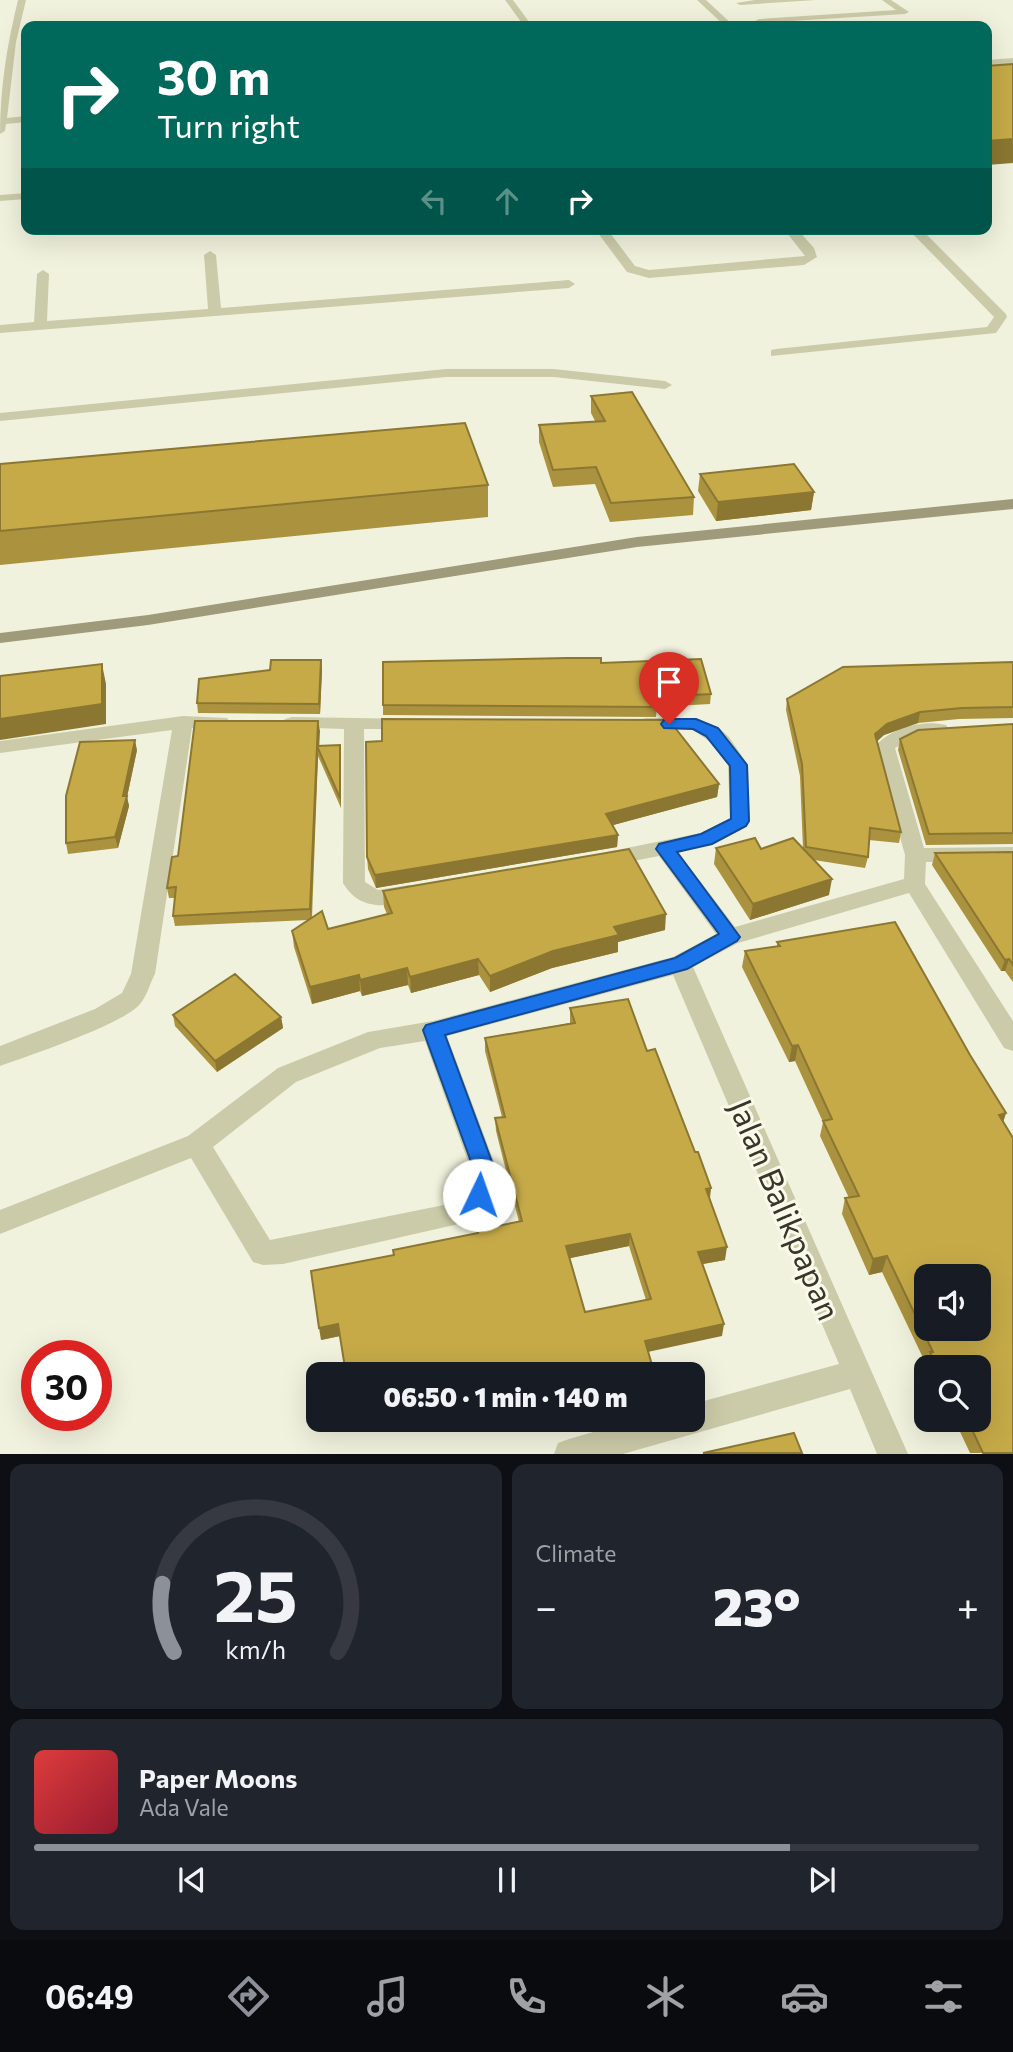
<!DOCTYPE html>
<html lang="en">
<head>
<meta charset="utf-8">
<style>
  body { margin:0; font-family:Commissioner,sans-serif; background:#20242c; color:#f1f3f6; height:100vh; display:flex; flex-direction:column; font-size:26px; white-space:nowrap }
  * { box-sizing:border-box; margin:0 }
  p { font-size:23px; color:#9ea1a6 }
  .icon { flex:none; width:38px; height:38px; fill:none; stroke:currentColor; stroke-width:2; stroke-linecap:round; stroke-linejoin:round }
  .map { position:relative; height:1454px; overflow:hidden }
  .drawer { display:flex; flex-direction:column; gap:10px; padding:10px; background:#0d0f14; flex:1 }
  .drawer>* { flex:none }
  .top-card { position:absolute; left:21px; top:21px; width:971px; height:214px; border-radius:14px; box-shadow:0 7px 28px #0002; background:#00695c; color:#fff; overflow:hidden }
  .tools { position:absolute; left:914px; top:1264px; display:grid; gap:14px }
  .tools a { display:grid; place-items:center; width:77px; height:77px; border-radius:14px; background:#171b24; box-shadow:0 7px 28px #0002; font-size:35px }
  .speed { position:absolute; left:21px; top:1340px; display:flex; gap:14px; font-size:35px; font-weight:700; text-align:center }
  .speed>* { display:grid; place-content:center; width:91px; height:91px; border-radius:50%; background:#171b24; box-shadow:0 7px 28px #0002; line-height:1 }
  .speed .limit { border:10px solid #d22; background:#fff; color:#111 }
  .pin { position:absolute; display:grid; place-items:center; width:60px; height:60px; color:#fff; margin:-72px -30px; border-radius:50% 50% 50% 0; rotate:-45deg; box-shadow:0 0 7px #0007 }
  .pin .icon { rotate:45deg }
  .me { position:absolute; width:77px; margin:-38px; rotate:3deg; stroke-linejoin:round; filter:drop-shadow(0 0 5px #0008) }
  .turn { display:flex; align-items:center; gap:24px; height:147px; padding:0 21px; font-size:32px }
  .turn .icon { width:91px; height:91px; stroke-width:2.5 }
  .turn b { display:block; font-size:49px; line-height:60px }
  .lanes { display:flex; align-items:center; height:66px; padding:0 21px; background:#0003; justify-content:center; gap:35px; direction:ltr }
  .lanes .off { opacity:.35 }
  .big { font-size:52px; font-weight:800; line-height:1.1 }
  .drawer .card { flex:1; display:flex; flex-direction:column; justify-content:center; gap:10px; min-width:0; padding:0 24px; border-radius:14px; background:#20242c }
  .drawer .dial { align-items:center; gap:0 }
  .dial svg { height:182px; overflow:visible; fill:none; stroke:#363941; stroke-width:7; stroke-linecap:round; text-anchor:middle }
  .dial text { fill:#f1f3f6; stroke:none }
  .song { display:flex; align-items:center; gap:21px }
  .cover { width:84px; height:84px; border-radius:10px; background:linear-gradient(135deg,hsl(0 70% 55%),hsl(350 70% 35%)) }
  .played { height:7px; border-radius:4px; background:linear-gradient(90deg,#8c9099 80%,#363941 80%) }
  .keys { display:flex; justify-content:space-around; direction:ltr }
  .heat { display:flex; justify-content:space-between; align-items:center; font-size:38px; direction:ltr }
  .drawer .tiles { flex:1; display:grid; gap:10px; grid-template-columns:1fr 1fr }
  .card:last-child { grid-column:span 2 }
  .trip { position:absolute; left:306px; top:1362px; width:399px; height:70px; border-radius:14px; background:#171b24; box-shadow:0 7px 28px #0002; font-weight:800; line-height:70px; text-align:center }
  .tabs { display:flex; height:112px; justify-content:space-around; align-items:center; background:#090b0e; color:#9ea1a6 }
  .tabs .icon { width:49px; height:49px }
  .tabs .current { color:#8c9099 }
  .tabs b { font-size:32px; color:#f1f3f6 }
  .map>svg:first-child { display:block }
</style>
</head>
<body>
<div class="map">
<svg width="1013" height="1454" viewBox="0 0 1013 1454">
  <rect width="100%" height="100%" fill="#f1f2dd"/>
  <g fill="none" stroke-linecap="round" stroke-linejoin="round">
    <!-- service -->
    <path fill="#cbcba9" fill-rule="evenodd" d="M18,0H26L16,42L7,118L26,116V122L6,124L5,131L0,134C0,88 7,45 18,0Z
      M505,0H513L532,26H524Z
      M697,0H706L734,26H725Z
      M816,0L740,5L736,3L755,0Z
      M882,0H891L909,12L905,14L759,23L755,21L759,19L896,10Z
      M1013,58V64L987,66V60Z
      M26,193V199L0,201V195Z
      M595,229H607L635,266L649,270L805,256L784,229H797L814,248L817,257L804,265L649,278L627,272Z
      M908,229H921L1006,314L1007,317L996,333L771,356V350L776,349L987,327L994,317Z
      M210,251L216,255L221,308L569,280L575,284L569,288L0,333V325L34,322L37,274L43,270L49,274L47,321L208,309L204,255Z
      M446,369H554L665,381L672,385L665,389L554,377H446L0,421V413Z"/>
    <!-- minor -->
    <path fill="#cbcba9" fill-rule="evenodd" d="M183,716L227,718L230,722L227,726L192,728L155,974C150,983 147,996 140,1004C124,1024 28,1056 0,1066V1046L95,1009L122,993L131,974L172,730L0,753V741Z
      M292,717L416,719L419,723L416,727L409,729H364L365,882L378,890L409,885L417,887L420,893L417,899C388,907 360,912 343,883L344,729L285,727L282,723L285,719Z
      M646,718H696L719,728L729,737L748,765L750,821L747,826L713,844L678,852L735,927L904,879L905,855L875,747C889,728 924,719 946,725L949,729L946,733L915,737L895,748L924,848L1013,847V861L926,862L925,884L1013,1021V1051L1004,1048L909,893L738,943L693,967L908,1454H877L850,1389L623,1454H554L558,1443L569,1439L638,1419H693V1404L839,1364L673,975L447,1036L497,1170L492,1195L476,1220L283,1264L263,1265L253,1262L191,1158L0,1234V1210L188,1136L278,1068L368,1032L433,1021L673,957L716,934L659,856L607,866L599,864L596,859L599,854L607,852L701,833L730,818L728,765L715,745L693,730L639,728L636,724L639,720ZM425,1041L471,1170L467,1191L459,1202L270,1240L213,1147L296,1082L380,1048Z"/>
    <!-- secondary -->
    <path fill="#9f9b7a" fill-rule="evenodd" d="M1013,499V509L637,547L148,625L0,643V633L148,615L637,537Z"/>
  </g>
  <!-- wall -->
  <path fill="#aa923e" fill-rule="evenodd" d="M591,396L694,497L693,515L610,522L595,484L553,487L539,442V425L595,421L591,413Z
    M0,464L488,485V517L0,565Z
    M700,474L814,492L811,510L716,521L698,491Z
    M321,660L322,670L320,714L198,713L197,703L270,670Z
    M1013,662V718L959,719L918,723L884,735L877,741L901,832L899,843L869,840L868,857L865,868L814,860L829,895L750,920L714,864L716,848L803,849L800,776L786,710L787,699Z
    M601,663L711,694L710,704L657,707L656,717L383,715V705Z
    M318,721L319,746L341,755V808L318,756L312,918L328,929L387,914L384,907L383,891L665,930L618,942V952L552,968L490,992L479,975L411,993L408,985L362,996L360,991L312,1004L294,947L292,931L308,920L175,926L173,916L175,898H169L167,888L178,856Z
    M1013,724V844L926,845L898,750L900,739Z
    M137,750L127,797L129,806L118,848L68,854L66,843Z
    M719,784L717,797L613,825L618,835L617,847L376,888L368,869L367,857Z
    M1013,852V982L1005,971H1001L932,865L935,853Z
    M777,942L970,1055L1006,1113L1003,1122L1013,1453H970L954,1419H978V1367H926V1369L925,1368L926,1364L882,1272L869,1275L842,1214L845,1198H849L820,1136L823,1122L795,1061L789,1062L742,967L745,951L777,946Z
    M570,1008L647,1051L711,1188L710,1199L725,1260L703,1264L722,1336H340L321,1340L393,1255L477,1233V1230L519,1222L496,1131L495,1118L502,1117L485,1051V1038L570,1023ZM629,1246L646,1300L585,1312L570,1258Z
    M173,1015L281,1017L283,1028L217,1072L175,1026Z"/>
  <!-- shaded-wall -->
  <path fill="#8b7732" d="M1013,139V163L987,165V141Z
    M814,492L811,510L716,521L718,502Z
    M321,660L322,670L320,714L319,704Z
    M102,664L106,684V724L0,740V719Z
    M920,712L918,723L884,735L873,745L875,734L887,724Z
    M318,721L320,731L319,750L317,746Z
    M135,740L137,750L127,797L129,806L118,848L115,837Z
    M340,745L341,755V808L340,798Z
    M317,746L318,756L311,920L310,909Z
    M719,784L717,797L606,827V814Z
    M618,835L617,847L376,888L375,875Z
    M832,879L829,895L750,920L753,904Z
    M666,914L665,930L618,942V952L552,968L490,992V976L614,927Z
    M478,959L479,975L411,993L410,977Z
    M1009,959L1005,971H1001L1005,960Z
    M407,968L408,985L362,996L360,980Z
    M359,975L360,991L312,1004L310,987Z
    M281,1017L283,1028L217,1072L215,1061Z
    M798,1045L795,1061L789,1062L792,1046Z
    M1006,1113L1001,1129L999,1115Z
    M711,1188L709,1200L706,1189Z
    M630,1234L629,1246L566,1259V1246Z
    M727,1247L725,1260L697,1265L698,1252Z
    M887,1256L882,1272L869,1275L873,1259Z
    M338,1324L340,1336L321,1340L319,1328Z
    M724,1324L722,1336L643,1353L645,1341Z
    M652,1365L651,1374H614Z
    M352,1419H366L352,1422Z
    M420,1419H469V1421L417,1432L416,1420Z"/>
  <!-- building -->
  <path fill="#c6aa48" stroke="#8b7732" stroke-width="2" fill-rule="evenodd" d="M1013,64V139L987,141V66Z
    M632,392L694,497L611,503L596,467L553,470L539,425L605,421L591,396Z
    M465,423L488,485L0,531V464Z
    M794,464L814,492L718,502L700,474Z
    M567,658H601V663L701,659L711,694L650,697L657,707L383,705V662Z
    M271,660H321L319,704L197,703L199,679L270,670Z
    M1013,662V707L962,708L920,712L887,724L875,734L901,832L870,828L868,857L806,847L802,764L787,699L843,667Z
    M102,664V704L0,719V676Z
    M382,719L669,720L719,784L606,814L618,835L375,875L367,857L366,742L382,741Z
    M195,721H318L317,746L340,745V798L317,746L310,909L173,916L176,887L167,888L172,857L178,856Z
    M1013,724V833L929,834L900,739L918,730Z
    M135,740L123,796H127L115,837L66,843V796L80,742Z
    M755,838L761,849L793,838L832,879L753,904L716,848Z
    M629,849L666,914L614,927L619,935L553,951L490,976L478,959L410,977L407,968L360,980L359,975L310,987L292,931L322,911L328,929L392,913L383,891Z
    M1013,852V965L1009,959L1005,960L935,853Z
    M895,922L970,1055L1006,1113L999,1115L1013,1138V1453H983L967,1419H978V1367H937L930,1352H933L887,1256L873,1259L845,1198L859,1196L823,1121L832,1119L798,1045L792,1046L745,951L780,946L777,942ZM926,1276H978V1328H926Z
    M235,974L281,1017L215,1061L173,1015Z
    M628,999L647,1051L655,1049L695,1152H698L711,1188L706,1189L727,1247L698,1252L724,1324L645,1341L652,1365L614,1374H346L338,1324L319,1328L311,1271L394,1255L393,1250L478,1233L477,1230L522,1221L495,1118L505,1117L485,1038L575,1023L570,1008ZM630,1234L651,1299L585,1312L566,1246Z
    M794,1433L802,1453H703Z"/>
  <!-- route -->
  <path fill="#1a73e8" stroke="#114b97" stroke-width="2" d="M669,719H696L718,728L744,761L747,765L749,821L746,826L712,844L677,852L740,937L737,941L687,969L445,1035L495,1170L487,1201L479,1204L471,1201L468,1195L474,1170L423,1030L426,1025L675,958L719,934L656,849L659,844L701,834L731,819L730,766L706,736L693,729L664,728L661,724L664,720Z"/>
  <g text-anchor="middle" dominant-baseline="central" stroke-width="6" stroke-linejoin="round" paint-order="stroke">
    <!-- near-street labels -->
    <g font-size="32" fill="#383629" stroke="#f9faea">
      <text transform="translate(786 1209) rotate(67)">Jalan Balikpapan</text>
    </g>
  </g>
</svg>
<div class="tools">
<a><svg class="icon" aria-label="sound" viewBox="0 0 24 24"><path d="M4 9h4l5-4v14l-5-4H4zM17 9q2 3 0 6"/></svg></a>
<a><svg class="icon" aria-label="search" viewBox="0 0 24 24"><circle cx="10" cy="10" r="6"/><path d="M15 15l6 6"/></svg></a>
</div>
<div class="speed"><div class="limit">30</div></div>
<div class="pin" style="left:669px;top:724px;background:#d93025"><svg class="icon" aria-label="arrive" viewBox="0 0 24 24"><path d="M6 21V4h12l-3 4 3 4H6"/></svg></div>
<svg class="me" style="left:479px;top:1195px" viewBox="-20 -20 40 40"><circle r="19" fill="#fff"/><path d="M0-13L10 11 0 6-10 11z" fill="#1a73e8"/></svg>
<div class="trip">06:50 · 1 min · 140 m</div>
<div class="top-card">
<div class="turn"><svg class="icon" aria-label="right" viewBox="0 0 24 24"><path d="M7 20v-9h11M14 6l5 5-5 5"/></svg><div><b>30 m</b>Turn right</div></div>
<div class="lanes"><svg class="icon off" aria-label="left" viewBox="0 0 24 24"><path d="M17 20v-9H6M10 6l-5 5 5 5"/></svg><svg class="icon off" aria-label="ahead" viewBox="0 0 24 24"><path d="M12 20V5M6 11l6-6 6 6"/></svg><svg class="icon" aria-label="right" viewBox="0 0 24 24"><path d="M7 20v-9h11M14 6l5 5-5 5"/></svg></div>
</div>
</div>
<section class="drawer">
<div class="tiles">
<div class="card dial"><svg viewBox="0 0 100 80">
<path d="M14 69A42 42 0 1 1 86 69"/>
<path d="M14 69A42 42 0 0 1 9 39" stroke="#8c9099"/>
<text x="50" y="56" font-size="32" font-weight="700">25</text>
<text x="50" y="72" font-size="11">km/h</text>
</svg></div>
<div class="card"><p>Climate</p>
<div class="heat"><a>−</a><b class="big">23°</b><a>+</a></div>
</div>
<div class="card">
<div class="song"><i class="cover"></i><div><b>Paper Moons</b><p>Ada Vale</p></div></div>
<div class="played"></div>
<div class="keys"><svg class="icon" aria-label="previous" viewBox="0 0 24 24"><path d="M18 5L8 12l10 7zM5 5v14"/></svg><svg class="icon" aria-label="pause" viewBox="0 0 24 24"><path d="M8 5v14M16 5v14"/></svg><svg class="icon" aria-label="next" viewBox="0 0 24 24"><path d="M6 5l10 7-10 7zM19 5v14"/></svg></div>
</div>
</div>
</section>
<nav class="tabs">
<b>06:49</b>
<svg class="icon current" aria-label="directions" viewBox="0 0 24 24"><path d="M12 3l9 9-9 9-9-9zM9 14v-3h6M13 9l2 2-2 2"/></svg>
<svg class="icon" aria-label="music" viewBox="0 0 24 24"><path d="M9 18V5l10-2v13"/><circle cx="6" cy="18" r="3"/><circle cx="16" cy="16" r="3"/></svg>
<svg class="icon" aria-label="phone" viewBox="0 0 24 24"><path d="M5 4h4l2 5-3 2q2 4 5 5l2-3 5 2v4C11 20 4 13 5 4z"/></svg>
<svg class="icon" aria-label="climate" viewBox="0 0 24 24"><path d="M12 3v18M4 7l16 10M4 17L20 7"/></svg>
<svg class="icon" aria-label="car" viewBox="0 0 24 24"><path d="M5 17H2v-5l4-1 3-4h7l3 4 3 1v5h-3M9 17h6M6 11h13"/><circle cx="7" cy="17" r="2"/><circle cx="17" cy="17" r="2"/></svg>
<svg class="icon" aria-label="filters" viewBox="0 0 24 24"><path d="M4 7h16M4 17h16"/><circle cx="9" cy="7" r="2"/><circle cx="15" cy="17" r="2"/></svg>
</nav>
</body>
</html>
